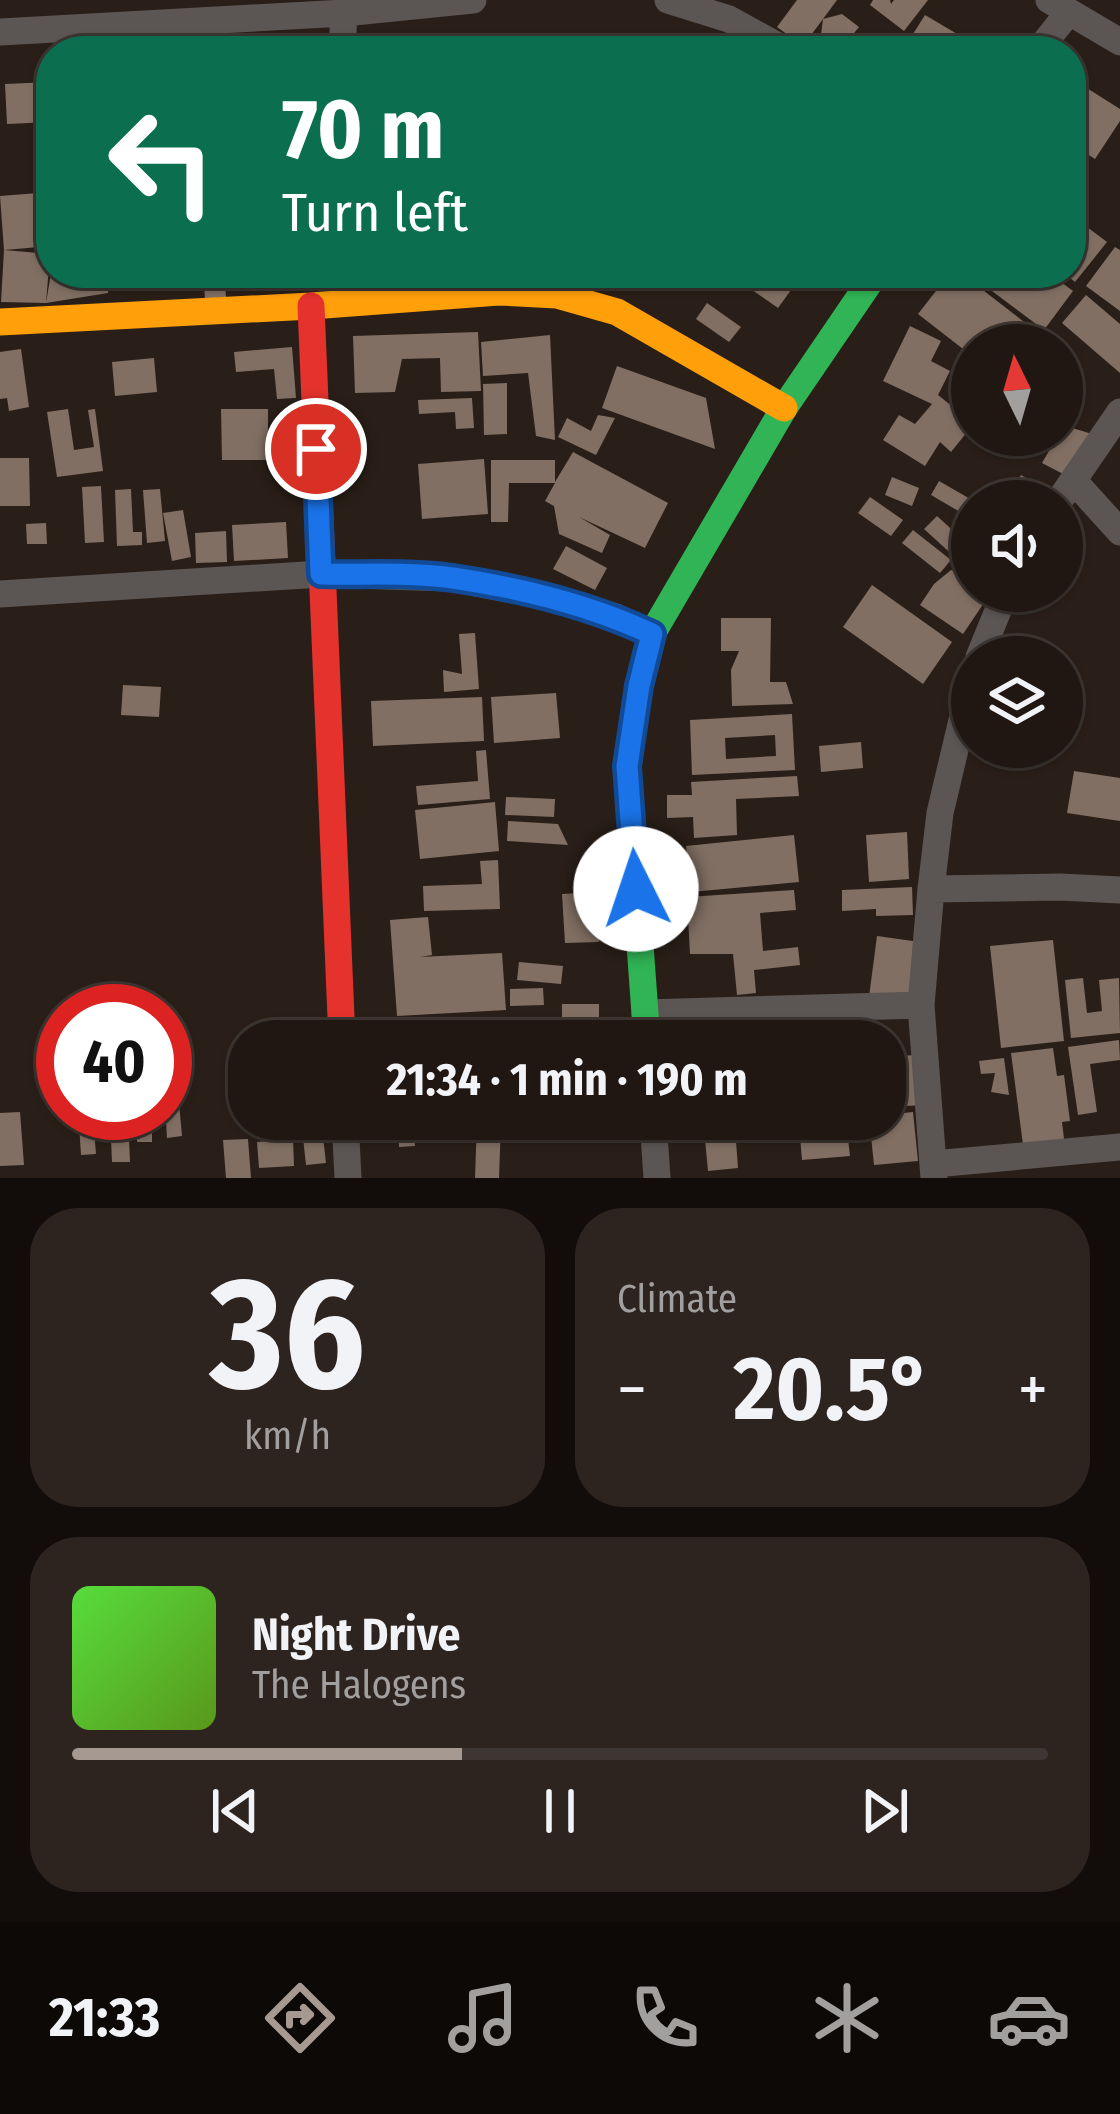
<!DOCTYPE html>
<html lang="en">
<head>
<meta charset="utf-8">
<style>
  body { margin:0; font-family:"Fira Sans Condensed",sans-serif; background:#2d2420; color:#f1f3f6; height:100vh; display:flex; flex-direction:column; font-size:45px; white-space:nowrap }
  * { box-sizing:border-box; margin:0 }
  p { font-size:39px; color:#a29f9f }
  .icon { flex:none; width:66px; height:66px; fill:none; stroke:currentColor; stroke-width:2; stroke-linecap:round; stroke-linejoin:round }
  .map { position:relative; height:1178px; overflow:hidden }
  .sheet { display:flex; flex-direction:column; gap:30px; padding:30px; background:#120d0a; flex:1 }
  .sheet>* { flex:none }
  .hud { position:absolute; left:36px; top:36px; width:1050px; height:252px; border-radius:48px; box-shadow:0 3px 9px #0004,0 0 0 3px #3d3632; background:#0b6e4f; color:#fff; overflow:hidden }
  .needle { width:78px; rotate:355deg }
  .fabs { position:absolute; left:951px; top:324px; display:grid; gap:24px }
  .fabs a { display:grid; place-items:center; width:132px; height:132px; border-radius:50%; background:#201712; box-shadow:0 3px 9px #0004,0 0 0 3px #3d3632; font-size:60px }
  .speed { position:absolute; left:36px; top:984px; display:flex; gap:24px; font-size:60px; font-weight:700; text-align:center }
  .speed>* { display:grid; place-content:center; width:156px; height:156px; border-radius:50%; background:#201712; box-shadow:0 3px 9px #0004,0 0 0 3px #3d3632; line-height:1 }
  .speed .limit { border:18px solid #d22; background:#fff; color:#111 }
  .pin { position:absolute; display:grid; place-items:center; width:102px; height:102px; color:#fff; margin:-51px; border:6px solid #fff; border-radius:50%; box-shadow:0 3px 12px #0007 }
  .me { position:absolute; width:132px; margin:-66px; rotate:356deg; stroke-linejoin:round; filter:drop-shadow(0 0 9px #0008) }
  .turn { display:flex; align-items:center; gap:42px; height:252px; padding:0 48px; font-size:54px }
  .turn .icon { width:156px; height:156px; stroke-width:2.5 }
  .turn b { display:block; font-size:84px; line-height:102px }
  .big { font-size:90px; font-weight:700; line-height:1.1 }
  .sheet .tile { flex:1; display:flex; flex-direction:column; justify-content:center; gap:18px; min-width:0; padding:0 42px; border-radius:48px; background:#2d2420 }
  .sheet .dial { align-items:center; gap:0 }
  .dial b { font-size:156px; line-height:1 }
  .song { display:flex; align-items:center; gap:36px }
  .cover { width:144px; height:144px; border-radius:18px; background:linear-gradient(135deg,hsl(110 70% 55%),hsl(90 70% 35%)) }
  .played { height:12px; border-radius:6px; background:linear-gradient(90deg,#a69991 40%,#3d3632 40%) }
  .keys { display:flex; justify-content:space-around; direction:ltr }
  .heat { display:flex; justify-content:space-between; align-items:center; font-size:66px; direction:ltr }
  .sheet .tiles { flex:1; display:grid; gap:30px; grid-template-columns:1fr 1fr }
  .tile:last-child { grid-column:span 2 }
  .trip { position:absolute; left:228px; top:1020px; width:678px; height:120px; border-radius:48px; background:#201712; box-shadow:0 3px 9px #0004,0 0 0 3px #3d3632; font-weight:700; line-height:120px; text-align:center }
  .dock { display:flex; height:192px; justify-content:space-around; align-items:center; background:#0d0907; color:#a29f9f }
  .dock .icon { width:84px; height:84px }
  .dock .on { color:#a69991 }
  .dock b { font-size:54px; color:#f1f3f6 }
  .map>svg:first-child { display:block }
</style>
</head>
<body>
<div class="map">
<svg width="1120" height="1178" viewBox="0 0 1120 1178">
  <rect width="100%" height="100%" fill="#2a1f18"/>
  <!-- building -->
  <path fill="#816f63" fill-rule="evenodd" d="M797,0H837L803,46L777,27Z
    M873,0H890L891,4L894,0H928L904,31L870,5Z
    M842,14L859,27L846,43L856,51H819L823,19Z
    M925,15L969,41L966,51H924L908,42Z
    M1071,78L1120,109V121L1095,159L1071,144Z
    M51,82L50,122L7,124L5,84Z
    M51,192V246L4,250L0,196Z
    M1071,215L1107,242L1075,282L1064,273H1071Z
    M1115,247L1120,250V311L1086,286Z
    M4,250L50,254L46,303L1,302Z
    M51,273H112L108,293L46,303Z
    M177,273H224L226,297L205,299L204,285L178,286Z
    M739,273H767L791,290L778,308L735,278Z
    M950,273H961L1037,332L1026,345H972V356L918,314Z
    M968,273H1049L1073,291L1044,330Z
    M1086,295L1120,324V373L1062,323Z
    M707,303L741,327L729,342L696,319Z
    M910,326L941,341L931,361L950,371L938,395L972,422V426L951,452L940,442L925,466L883,440L899,415L915,424L932,404L883,381Z
    M478,332L481,391L441,392L440,358L402,359L395,392L355,393L353,336Z
    M550,335L555,440L536,436L528,373L483,376L481,342Z
    M292,347L296,398L277,399L274,369L236,372L234,352Z
    M21,349L29,407L9,411L7,398L0,399V352Z
    M154,358L157,392L115,396L112,362Z
    M617,366L706,398L715,449L602,408Z
    M507,383V434L484,435L483,384Z
    M472,398L474,428L456,429L455,412L419,414L418,400Z
    M68,409L74,450L94,447L88,410L95,409L103,471L57,477L47,412Z
    M221,409H268V460H222Z
    M598,415L615,418L596,455L558,437L567,418L591,431Z
    M1063,425L1092,434L1067,476L1042,463L1058,435H1062Z
    M573,452L668,503L645,548L579,517L610,535L602,553L559,534L554,506L545,501L555,483H509L508,522H491V460H555V482Z
    M0,458H29L30,506H0Z
    M484,459L488,514L422,519L418,464Z
    M1021,475L1064,501H1005Z
    M892,477L919,488L912,506L885,495Z
    M939,481L972,500V519L931,495Z
    M101,486L104,542L85,543L82,487Z
    M131,489L133,532H142V545L117,546L115,490Z
    M160,489L165,541L147,543L143,490Z
    M870,497L903,520L891,536L858,513Z
    M183,510L191,557L172,561L163,513Z
    M937,516L972,548V564L968,569L924,529Z
    M286,522L288,558L234,561L232,525Z
    M46,523L47,544H27L26,524Z
    M913,530L951,560L940,573L902,543Z
    M226,531L227,562L196,563L195,533Z
    M566,546L607,568L595,590L553,569Z
    M951,570L972,576V591H992L963,634L920,605L934,584Z
    M872,585L952,642L923,684L843,627Z
    M721,618H771L770,682H786L793,704L732,706L731,670L739,651H721Z
    M475,633L479,689L444,692L443,670L462,674L459,634Z
    M123,685L161,687L159,717L121,715Z
    M556,693L560,738L494,743L491,697Z
    M482,697L484,741L373,746L371,701Z
    M792,714L795,770L692,775L690,720ZM775,735L776,756L726,759L725,738Z
    M861,742L863,768L821,772L819,746Z
    M486,750L490,799L418,805L416,786L478,781L476,751Z
    M1074,771L1120,778V821L1067,813Z
    M797,776L799,796L736,799L737,835L694,838L693,817L667,818V795H692L691,782Z
    M506,797L555,799L554,817L505,815Z
    M495,802L499,851L420,859L415,810Z
    M508,821L558,824L568,845L507,841Z
    M907,832L909,879L869,882L866,835Z
    M794,835L799,882L691,892L686,846Z
    M498,860L500,909L424,911L423,886L482,884L480,861Z
    M912,887L913,915L876,916V909L842,911V890Z
    M794,890L796,910L760,913L763,951L798,947L800,965L754,970L756,993L737,995L733,954H690L687,897Z
    M596,892L599,942L565,943L562,894Z
    M428,917L432,955L420,957L502,953L506,1010L397,1016L390,920Z
    M877,936L920,942L912,1003L869,997Z
    M1053,940L1064,1041L1001,1048L990,946Z
    M519,962L563,966L561,984L517,980Z
    M1083,978L1087,1013L1102,1011L1099,980L1119,978L1120,1033L1071,1038L1065,980Z
    M543,988L544,1005L510,1006V989Z
    M562,1004H599V1041H562Z
    M437,1020L439,1041H401L400,1022Z
    M1119,1040L1120,1060L1090,1064L1097,1112L1078,1115L1068,1047Z
    M1053,1048L1057,1076L1064,1075L1070,1121L1062,1122L1066,1155L1025,1160L1011,1053Z
    M923,1055L925,1105L885,1107V1056Z
    M1004,1058L1009,1095L991,1092L995,1073L981,1074L979,1061Z
    M179,1103L182,1136L167,1138L165,1104Z
    M20,1112L24,1165L0,1166V1113Z
    M913,1112L918,1161L874,1165L871,1136L850,1138L848,1119H885V1115Z
    M137,1113H152V1142H137Z
    M128,1114L130,1162H112L110,1115Z
    M93,1118L96,1154L81,1155L79,1124Z
    M301,1119H321L326,1163L306,1165Z
    M398,1119H414L415,1146L399,1147Z
    M779,1119L781,1137L736,1141L738,1168L708,1171L705,1139L695,1140L694,1127Z
    M477,1121L501,1122L499,1178H475Z
    M846,1121L850,1156L802,1160L799,1125Z
    M248,1139L251,1178H226L223,1140Z
    M293,1139L294,1166L259,1168L257,1142Z"/>
  <g fill="none" stroke-linecap="round" stroke-linejoin="round">
    <!-- street -->
    <path stroke="#5b5654" stroke-width="27" d="M668,0L729,19L787,51
      M1049,0L1120,42
      M0,32L344,13L473,0
      M342,51L344,13
      M1038,51L1068,13
      M1073,480L1120,532
      M1059,501L1120,412
      M0,594L321,574L450,578L539,595L616,617L652,634
      M979,657L1006,591
      M931,889L1060,887L1120,890
      M645,1013L921,1005
      M345,1119L348,1178
      M653,1119L657,1178
      M934,1164L1120,1147
      M934,1178L921,1005L931,889L940,813L972,678"/>
    <!-- fast -->
    <path stroke="#30b455" stroke-width="27" d="M647,1041L627,766L639,685L652,634L784,408L876,273"/>
    <!-- slow -->
    <path stroke="#ff9f0a" stroke-width="27" d="M0,322L311,306L499,292L557,295L617,312L784,408"/>
    <!-- jam -->
    <path stroke="#e5322d" stroke-width="27" d="M311,306L342,1041"/>
  </g>
  <g fill="none" stroke-linecap="round" stroke-linejoin="round">
    <defs>
      <path id="route" d="M316,449L321,574C364,575 410,572 453,578C521,588 590,605 652,634L639,686L627,766L636,889"/>
    </defs>
    <!-- route casing -->
    <use href="#route" stroke="#114b97" stroke-width="30"/>
    <!-- route -->
    <use href="#route" stroke="#1a73e8" stroke-width="21"/>
  </g>
</svg>
<div class="fabs">
<a><svg class="needle" viewBox="-14 -14 28 28"><path d="M0-13l5 13h-10z" fill="#e53935"/><path d="M0 13l5-13h-10z" fill="#a29f9f"/></svg></a>
<a><svg class="icon" aria-label="sound" viewBox="0 0 24 24"><path d="M4 9h4l5-4v14l-5-4H4zM17 9q2 3 0 6"/></svg></a>
<a><svg class="icon" aria-label="layers" viewBox="0 0 24 24"><path d="M12 4l9 5-9 5-9-5zM3 14l9 5 9-5"/></svg></a>
</div>
<div class="speed"><div class="limit">40</div></div>
<div class="pin" style="left:316px;top:449px;background:#d93025"><svg class="icon" aria-label="arrive" viewBox="0 0 24 24"><path d="M6 21V4h12l-3 4 3 4H6"/></svg></div>
<svg class="me" style="left:636px;top:889px" viewBox="-20 -20 40 40"><circle r="19" fill="#fff"/><path d="M0-13L10 11 0 6-10 11z" fill="#1a73e8"/></svg>
<div class="trip">21:34 · 1 min · 190 m</div>
<div class="hud">
<div class="turn"><svg class="icon" aria-label="left" viewBox="0 0 24 24"><path d="M17 20v-9H6M10 6l-5 5 5 5"/></svg><div><b>70 m</b>Turn left</div></div>
</div>
</div>
<section class="sheet">
<div class="tiles">
<div class="tile dial"><b>36</b><p>km/h</p></div>
<div class="tile"><p>Climate</p>
<div class="heat"><a>−</a><b class="big">20.5°</b><a>+</a></div>
</div>
<div class="tile">
<div class="song"><i class="cover"></i><div><b>Night Drive</b><p>The Halogens</p></div></div>
<div class="played"></div>
<div class="keys"><svg class="icon" aria-label="previous" viewBox="0 0 24 24"><path d="M18 5L8 12l10 7zM5 5v14"/></svg><svg class="icon" aria-label="pause" viewBox="0 0 24 24"><path d="M8 5v14M16 5v14"/></svg><svg class="icon" aria-label="next" viewBox="0 0 24 24"><path d="M6 5l10 7-10 7zM19 5v14"/></svg></div>
</div>
</div>
</section>
<nav class="dock">
<b>21:33</b>
<svg class="icon on" aria-label="directions" viewBox="0 0 24 24"><path d="M12 3l9 9-9 9-9-9zM9 14v-3h6M13 9l2 2-2 2"/></svg>
<svg class="icon" aria-label="music" viewBox="0 0 24 24"><path d="M9 18V5l10-2v13"/><circle cx="6" cy="18" r="3"/><circle cx="16" cy="16" r="3"/></svg>
<svg class="icon" aria-label="phone" viewBox="0 0 24 24"><path d="M5 4h4l2 5-3 2q2 4 5 5l2-3 5 2v4C11 20 4 13 5 4z"/></svg>
<svg class="icon" aria-label="climate" viewBox="0 0 24 24"><path d="M12 3v18M4 7l16 10M4 17L20 7"/></svg>
<svg class="icon" aria-label="car" viewBox="0 0 24 24"><path d="M5 17H2v-5l4-1 3-4h7l3 4 3 1v5h-3M9 17h6M6 11h13"/><circle cx="7" cy="17" r="2"/><circle cx="17" cy="17" r="2"/></svg>
</nav>
</body>
</html>
